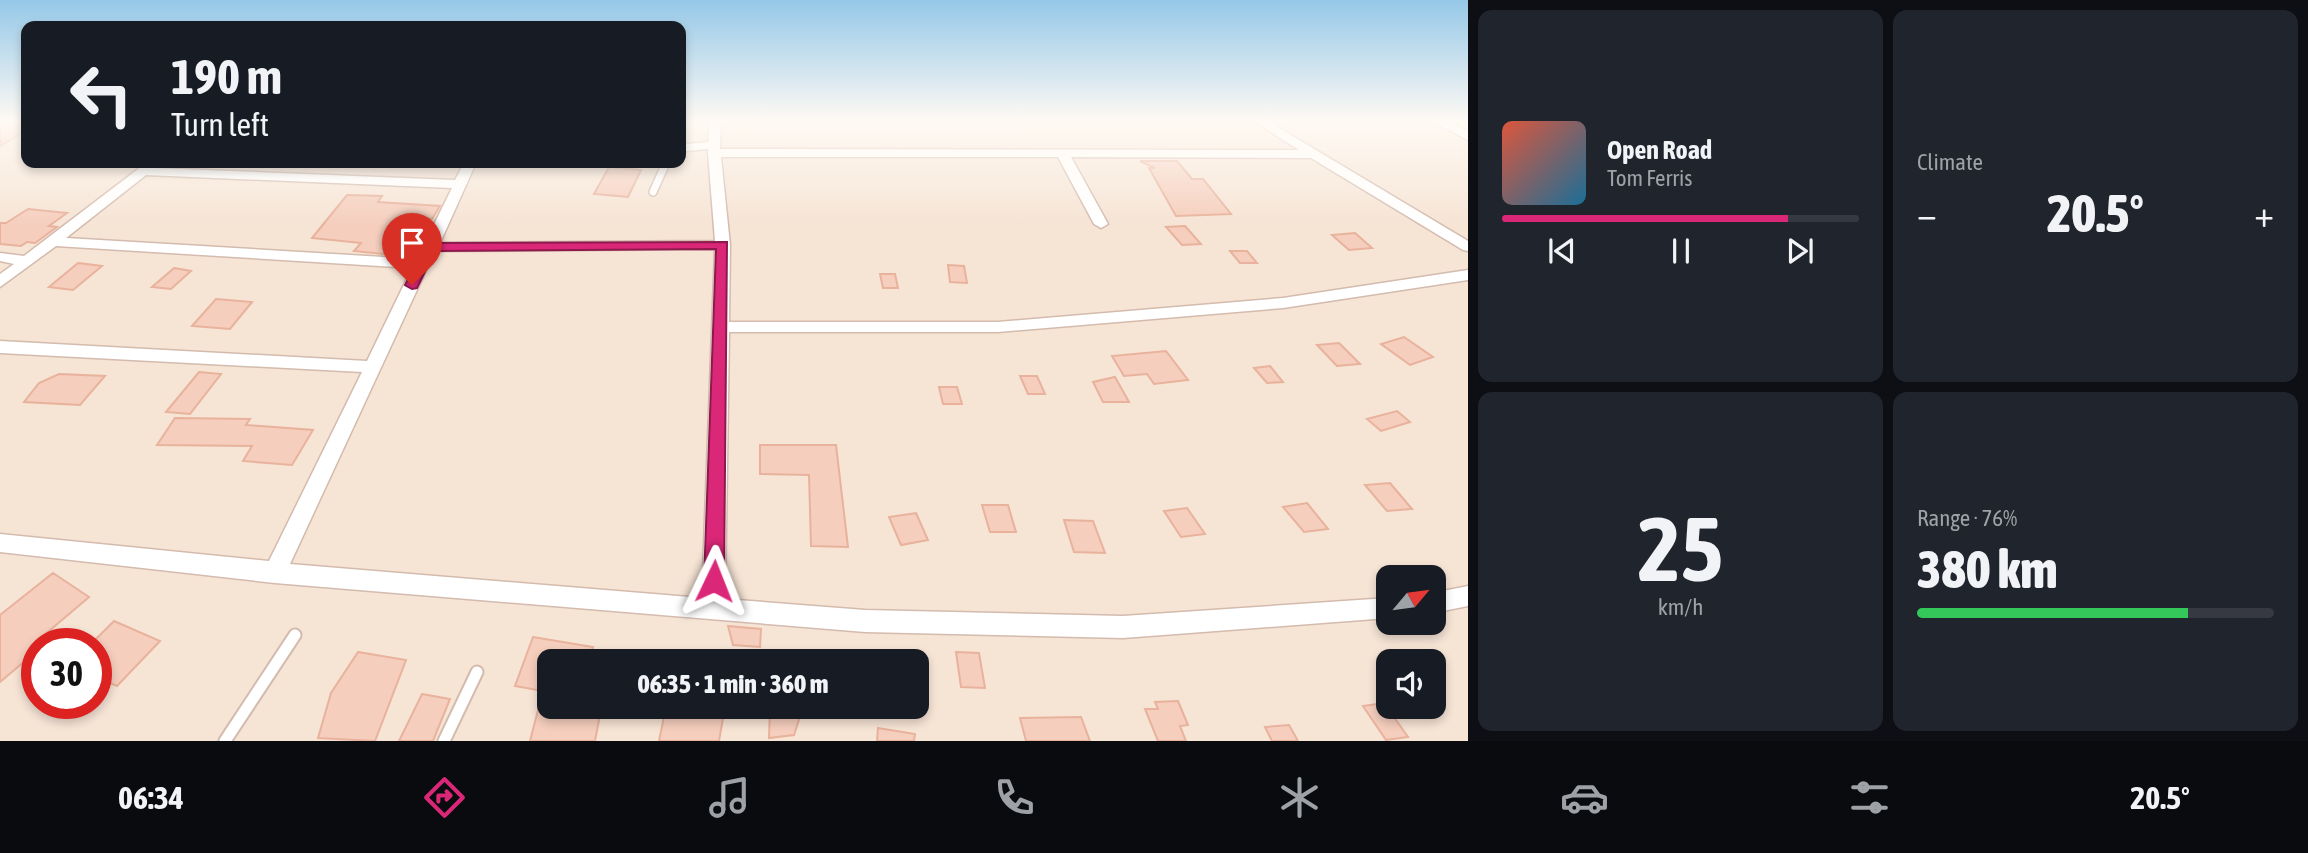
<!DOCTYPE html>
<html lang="en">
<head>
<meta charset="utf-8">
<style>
  body { margin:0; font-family:"Asap Condensed",sans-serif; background:#20242c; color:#f1f3f6; height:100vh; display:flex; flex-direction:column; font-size:26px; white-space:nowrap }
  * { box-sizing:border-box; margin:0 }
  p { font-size:23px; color:#9ea1a6 }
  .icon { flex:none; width:38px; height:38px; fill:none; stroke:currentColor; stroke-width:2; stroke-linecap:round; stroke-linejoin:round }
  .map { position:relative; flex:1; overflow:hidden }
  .drawer { display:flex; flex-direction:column; gap:10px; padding:10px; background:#0d0f14; width:840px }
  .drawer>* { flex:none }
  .guide { position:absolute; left:21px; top:21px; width:665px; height:147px; border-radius:14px; box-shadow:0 4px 10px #0003; background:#171b24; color:#f1f3f6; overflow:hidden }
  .needle { width:46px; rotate:61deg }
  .controls { position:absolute; left:1376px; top:565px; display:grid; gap:14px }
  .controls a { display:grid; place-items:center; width:70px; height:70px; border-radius:14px; background:#171b24; box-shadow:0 4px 10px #0003; font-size:35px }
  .speed { position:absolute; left:21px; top:628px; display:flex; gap:14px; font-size:35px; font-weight:700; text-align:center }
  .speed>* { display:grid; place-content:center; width:91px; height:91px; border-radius:50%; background:#171b24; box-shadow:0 4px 10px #0003; line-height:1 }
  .speed .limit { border:10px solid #d22; background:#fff; color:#111 }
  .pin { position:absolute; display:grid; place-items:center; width:60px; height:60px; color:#fff; margin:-72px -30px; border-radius:50% 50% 50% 0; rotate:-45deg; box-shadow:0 0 7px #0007 }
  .pin .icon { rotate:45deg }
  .me { position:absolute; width:77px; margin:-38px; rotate:2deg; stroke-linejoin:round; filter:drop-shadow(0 0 5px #0008) }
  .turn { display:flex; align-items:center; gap:24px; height:147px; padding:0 35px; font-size:32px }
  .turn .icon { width:91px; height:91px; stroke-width:2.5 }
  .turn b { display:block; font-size:49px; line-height:60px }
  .big { font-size:52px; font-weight:800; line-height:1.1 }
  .drawer .widget { flex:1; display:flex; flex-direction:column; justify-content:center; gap:10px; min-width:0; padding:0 24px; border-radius:14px; background:#20242c }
  .drawer .dial { align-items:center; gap:0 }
  .dial b { font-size:91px; line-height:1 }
  .song { display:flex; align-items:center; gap:21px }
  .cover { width:84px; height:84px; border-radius:10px; background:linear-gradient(135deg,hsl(10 70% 55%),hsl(200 70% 35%)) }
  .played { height:7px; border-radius:4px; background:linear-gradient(90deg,#db2777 80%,#363941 80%) }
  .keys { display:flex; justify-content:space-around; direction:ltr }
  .heat { display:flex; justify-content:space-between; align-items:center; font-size:38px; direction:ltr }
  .charge { height:10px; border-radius:5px; background:linear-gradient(90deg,#34c759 76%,#363941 0) }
  .drawer .tiles { flex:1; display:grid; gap:10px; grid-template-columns:repeat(2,1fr) }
  .trip { position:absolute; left:537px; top:649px; width:392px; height:70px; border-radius:14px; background:#171b24; box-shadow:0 4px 10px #0003; font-weight:800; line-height:70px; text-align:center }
  .menu { display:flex; height:112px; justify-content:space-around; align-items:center; background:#090b0e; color:#9ea1a6 }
  .menu .icon { width:49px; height:49px }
  .menu .on { color:#db2777 }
  .menu b { font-size:32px; color:#f1f3f6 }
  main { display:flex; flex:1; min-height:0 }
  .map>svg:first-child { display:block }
</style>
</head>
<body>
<main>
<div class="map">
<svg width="1468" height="741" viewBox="0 0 1468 741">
  <rect width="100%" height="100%" fill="#fef3e7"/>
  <!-- residential -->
  <path fill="#f6e4d5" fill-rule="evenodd" d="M0,122H26V163H681V122H1468V741H0ZM1388,578H1433V623H1388ZM37,644H96V704H37ZM550,662H917V707H550ZM1388,662H1433V707H1388Z"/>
  <!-- building -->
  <path fill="#f5cebd" stroke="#e8b29c" stroke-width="2" d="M8,122H26V131L0,146V126Z
    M1140,161H1177L1192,179H1203L1231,214L1176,216L1149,168H1155Z
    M609,167L641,170L628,197L594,194Z
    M347,195L382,196L378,202L440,206L432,219L412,217L383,254L354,251L361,243L312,238Z
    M28,209L67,213L49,226L57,227L35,243L27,242L21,246L0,244V223H6Z
    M1185,226L1201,244L1182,245L1166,227Z
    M1355,233L1372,248L1349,250L1332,235Z
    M1230,251H1247L1257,263H1240Z
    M78,263L102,266L73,290L49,287Z
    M948,265L964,266L967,283L950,282Z
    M174,268L191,271L171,289L152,287Z
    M880,274H895L898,288H883Z
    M216,299L252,302L230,329L192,326Z
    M1404,337L1433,357L1410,365L1381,344Z
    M1339,343L1360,364L1337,366L1317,345Z
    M1166,351L1188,380L1154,384L1147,374L1124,376L1112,356Z
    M1270,366L1283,382L1267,383L1254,368Z
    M199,372L221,374L190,414L166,412Z
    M59,374L105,376L80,405L24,402L39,383Z
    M1020,376H1037L1045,394H1028Z
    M1115,377L1129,402H1103L1093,382Z
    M939,387H957L962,404H943Z
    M1397,411L1410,422L1381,431L1367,419Z
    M175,418L250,419L246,425L313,430L292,465L243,461L252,446L157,445Z
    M760,445H836L848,547L811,546L809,475L760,474Z
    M1390,483L1412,509L1387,511L1365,485Z
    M1307,503L1328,529L1304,532L1283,507Z
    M982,505H1008L1016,532H990Z
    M1187,508L1205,534L1181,537L1164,511Z
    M916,513L928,540L901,545L889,517Z
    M1064,520L1093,521L1105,553L1074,552Z
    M53,573L89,597L42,637L52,644H37V651L0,682V615Z
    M114,621L160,641L117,686L96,677V639Z
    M728,626L761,629L760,647L733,645Z
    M533,637L593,647L589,662H550V710L600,715L595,741H530L543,691L515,686Z
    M358,652L406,660L375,741L318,738L331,693Z
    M956,652L979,653L985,688L961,687Z
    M422,694L450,699L433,741H399Z
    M1178,701L1188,725L1180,726L1186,741H1158L1145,709H1158L1155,702Z
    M1384,703L1408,737L1386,740L1363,706Z
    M666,707H725L719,741H659Z
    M770,707H803L794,735L769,738Z
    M1081,717L1090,741H1026L1020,718Z
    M1289,725L1298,741H1272L1265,727Z
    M878,728L915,734L914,741H877Z"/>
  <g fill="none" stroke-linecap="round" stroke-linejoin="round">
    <defs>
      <path id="lane-far1" d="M681,148L714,145
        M653,192L666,163"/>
      <path id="lane" d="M225,741L295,635
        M444,741L477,672"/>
      <path id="street" d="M709,122H721L720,149L1299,150L1255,122H1269L1468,241V251L1463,250L1311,158L1071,157L1108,224L1101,228L1094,224L1058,157H721L730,245L729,322H998L1283,298L1468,270V280L1283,308L998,332H729L725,599L865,610L1123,616L1388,598V618L1123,638L865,632L275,583L0,552V534L269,561L362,372L0,353V341L367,361L412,268L56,246L0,287V274L14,264L0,261V253L24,256L146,163H158L155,168L455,180L464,163H476L440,243L715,241L708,153ZM146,175L452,188L417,259L66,238ZM715,249L702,598L290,564L435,251Z
        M1433,122H1448L1468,131V140Z
        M1468,586V606L1433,613V593Z"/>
    </defs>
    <!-- lane-far1 casing -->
    <use href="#lane-far1" stroke="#d3bbae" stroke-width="10"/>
    <!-- lane casing -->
    <use href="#lane" stroke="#d3bbae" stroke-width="15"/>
    <!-- street casing -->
    <use href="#street" stroke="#d3bbae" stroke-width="3"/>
    <!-- lane-far1 -->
    <use href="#lane-far1" stroke="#fff" stroke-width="7"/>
    <!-- lane -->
    <use href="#lane" stroke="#fff" stroke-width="11"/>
    <!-- street -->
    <use href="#street" fill="#fff" fill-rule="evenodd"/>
  </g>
  <!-- sky -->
  <linearGradient id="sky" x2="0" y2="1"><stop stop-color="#95c8e8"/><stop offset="0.54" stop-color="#fffaf4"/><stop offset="1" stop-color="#fffaf4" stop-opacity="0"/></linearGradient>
  <rect width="1468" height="225" fill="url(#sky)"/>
  <!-- route -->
  <path fill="#db2777" stroke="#8e194d" stroke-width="2" d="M727,242L724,581L721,588L714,590L707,588L704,581L716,249L435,251L417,288L412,289L405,285L424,247L430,243Z"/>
</svg>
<div class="controls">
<a><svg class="needle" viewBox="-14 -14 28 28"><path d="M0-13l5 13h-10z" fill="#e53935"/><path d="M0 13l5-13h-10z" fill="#9ea1a6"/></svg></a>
<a><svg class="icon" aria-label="sound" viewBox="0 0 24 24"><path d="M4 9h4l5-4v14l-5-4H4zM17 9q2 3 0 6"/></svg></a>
</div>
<div class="speed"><div class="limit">30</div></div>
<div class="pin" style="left:412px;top:285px;background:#d93025"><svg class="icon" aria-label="arrive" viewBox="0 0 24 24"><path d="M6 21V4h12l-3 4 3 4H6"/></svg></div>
<svg class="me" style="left:714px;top:581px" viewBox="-20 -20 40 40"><path d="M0-17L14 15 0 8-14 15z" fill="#db2777" stroke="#fff" stroke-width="4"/></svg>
<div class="trip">06:35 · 1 min · 360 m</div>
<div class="guide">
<div class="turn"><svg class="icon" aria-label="left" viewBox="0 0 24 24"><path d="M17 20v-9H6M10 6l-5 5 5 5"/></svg><div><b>190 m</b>Turn left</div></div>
</div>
</div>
<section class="drawer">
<div class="tiles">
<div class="widget">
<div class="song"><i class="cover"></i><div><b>Open Road</b><p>Tom Ferris</p></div></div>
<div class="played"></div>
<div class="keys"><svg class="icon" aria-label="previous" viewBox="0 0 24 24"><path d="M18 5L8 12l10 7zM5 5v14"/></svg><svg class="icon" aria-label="pause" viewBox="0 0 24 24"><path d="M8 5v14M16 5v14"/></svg><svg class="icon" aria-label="next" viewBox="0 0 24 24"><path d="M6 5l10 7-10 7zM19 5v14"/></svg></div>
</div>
<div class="widget"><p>Climate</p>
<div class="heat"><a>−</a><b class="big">20.5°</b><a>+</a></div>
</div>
<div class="widget dial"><b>25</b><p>km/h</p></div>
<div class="widget"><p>Range · 76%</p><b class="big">380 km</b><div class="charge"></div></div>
</div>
</section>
</main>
<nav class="menu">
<b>06:34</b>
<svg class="icon on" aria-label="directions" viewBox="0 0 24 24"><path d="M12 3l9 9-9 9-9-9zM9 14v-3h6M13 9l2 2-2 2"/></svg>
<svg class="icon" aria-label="music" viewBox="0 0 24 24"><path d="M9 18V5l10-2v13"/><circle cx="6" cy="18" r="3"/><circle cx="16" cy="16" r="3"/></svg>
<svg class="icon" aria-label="phone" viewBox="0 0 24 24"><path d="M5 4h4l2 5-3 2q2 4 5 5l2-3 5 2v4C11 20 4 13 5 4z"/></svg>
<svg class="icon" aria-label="climate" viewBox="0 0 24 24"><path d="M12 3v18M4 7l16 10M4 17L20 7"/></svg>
<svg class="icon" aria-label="car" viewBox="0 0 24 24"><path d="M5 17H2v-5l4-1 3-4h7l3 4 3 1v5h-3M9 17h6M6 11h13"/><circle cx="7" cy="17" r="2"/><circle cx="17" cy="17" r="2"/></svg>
<svg class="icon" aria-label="filters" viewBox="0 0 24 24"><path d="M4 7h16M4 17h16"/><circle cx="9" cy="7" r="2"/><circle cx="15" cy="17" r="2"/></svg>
<b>20.5°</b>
</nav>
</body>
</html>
